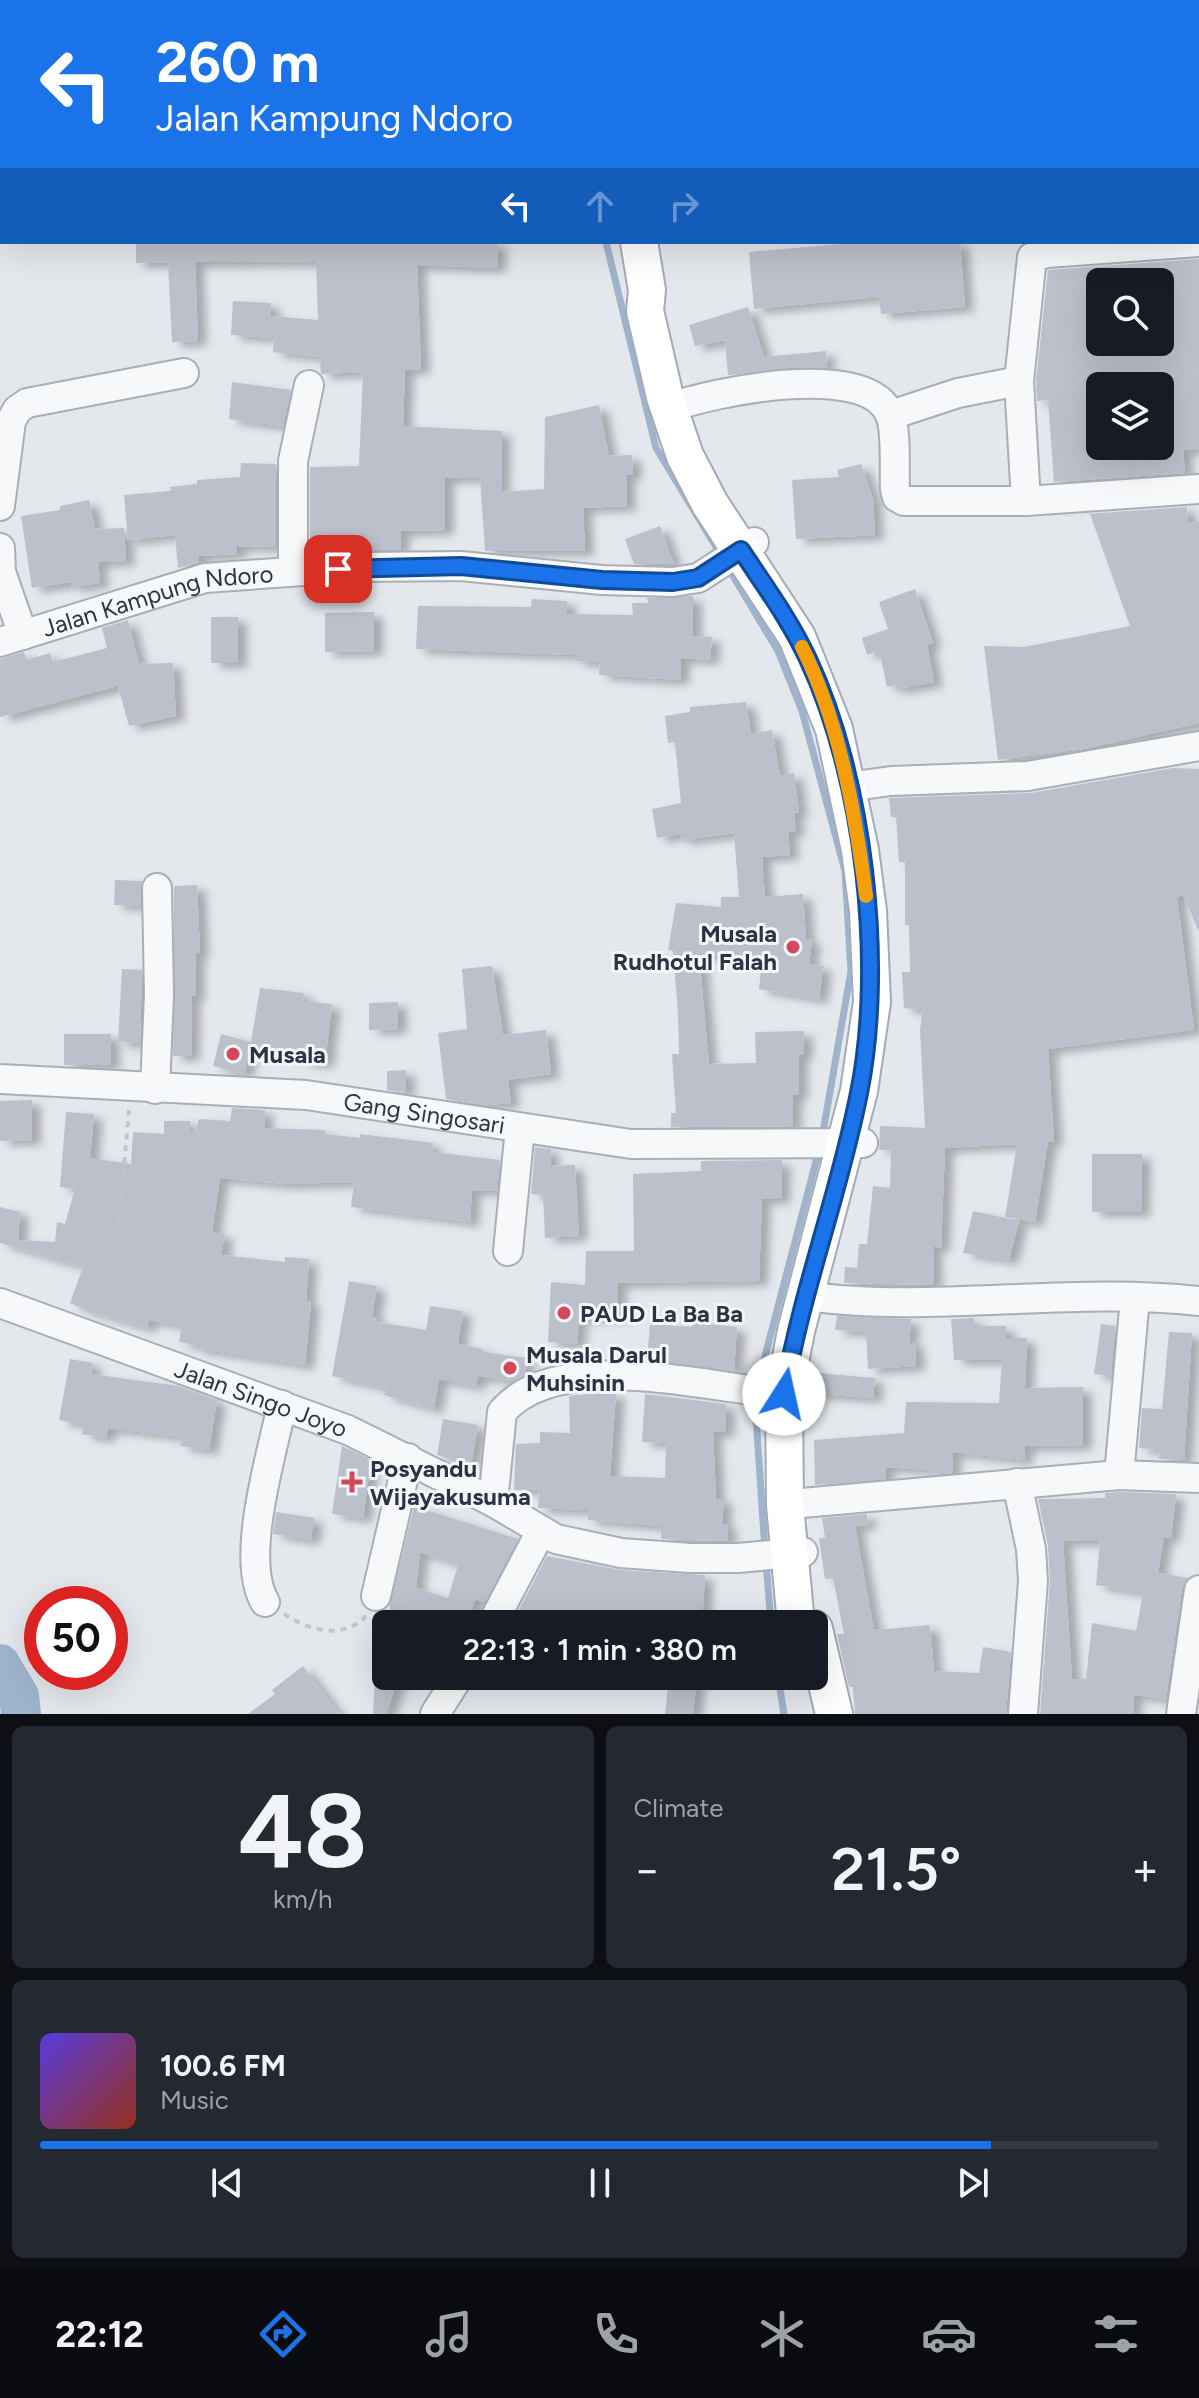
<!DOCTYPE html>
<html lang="en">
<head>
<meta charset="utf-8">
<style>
  body { margin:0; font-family:Figtree,sans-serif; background:#242831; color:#f1f3f6; height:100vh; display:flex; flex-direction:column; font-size:30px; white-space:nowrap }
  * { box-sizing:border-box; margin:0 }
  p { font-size:26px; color:#9ea1a6 }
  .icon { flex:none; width:44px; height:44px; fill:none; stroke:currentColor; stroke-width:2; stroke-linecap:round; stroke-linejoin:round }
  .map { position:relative; height:1714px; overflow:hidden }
  .side { display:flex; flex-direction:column; gap:12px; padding:12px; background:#0d0f14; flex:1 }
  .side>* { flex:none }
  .banner { position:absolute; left:0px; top:0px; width:1200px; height:244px; box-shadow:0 8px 32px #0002; background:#1a73e8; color:#fff; overflow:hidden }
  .fabs { position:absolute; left:1086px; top:268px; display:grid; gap:16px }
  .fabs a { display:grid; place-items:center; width:88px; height:88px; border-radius:12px; background:#171b24; box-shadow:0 8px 32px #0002; font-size:40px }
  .speed { position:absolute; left:24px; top:1586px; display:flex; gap:16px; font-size:40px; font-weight:700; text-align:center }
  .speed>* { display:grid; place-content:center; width:104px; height:104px; border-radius:50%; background:#171b24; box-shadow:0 8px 32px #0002; line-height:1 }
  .speed .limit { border:12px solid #d22; background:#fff; color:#111 }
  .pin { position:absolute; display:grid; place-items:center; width:68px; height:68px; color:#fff; margin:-34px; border-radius:16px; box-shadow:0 4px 12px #0006 }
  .me { position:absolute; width:88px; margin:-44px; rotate:10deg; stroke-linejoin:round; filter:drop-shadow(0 0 6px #0008) }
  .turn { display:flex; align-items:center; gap:28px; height:168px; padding:0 24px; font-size:36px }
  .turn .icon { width:104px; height:104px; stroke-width:2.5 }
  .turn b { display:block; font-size:56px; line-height:68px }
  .lanes { display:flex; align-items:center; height:76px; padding:0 24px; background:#0003; justify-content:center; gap:40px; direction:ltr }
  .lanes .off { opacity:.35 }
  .big { font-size:60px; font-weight:600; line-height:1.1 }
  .side .widget { flex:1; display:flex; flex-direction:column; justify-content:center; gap:12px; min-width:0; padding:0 28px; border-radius:12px; background:#242831 }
  .side .dial { align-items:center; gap:0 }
  .dial b { font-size:104px; line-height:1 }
  .song { display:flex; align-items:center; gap:24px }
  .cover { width:96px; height:96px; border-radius:12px; background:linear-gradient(135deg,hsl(250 70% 55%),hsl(10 70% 35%)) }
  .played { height:8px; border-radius:4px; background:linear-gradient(90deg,#1a73e8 85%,#363941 85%) }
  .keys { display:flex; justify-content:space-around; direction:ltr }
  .heat { display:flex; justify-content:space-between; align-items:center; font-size:44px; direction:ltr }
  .side .tiles { flex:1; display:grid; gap:12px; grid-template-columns:1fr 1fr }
  .widget:last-child { grid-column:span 2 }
  .trip { position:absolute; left:372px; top:1610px; width:456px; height:80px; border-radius:12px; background:#171b24; box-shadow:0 8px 32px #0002; font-weight:600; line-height:80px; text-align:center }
  .menu { display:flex; height:128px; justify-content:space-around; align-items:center; background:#090b0e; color:#9ea1a6 }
  .menu .icon { width:56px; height:56px }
  .menu .active { color:#1a73e8 }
  .menu b { font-size:36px; color:#f1f3f6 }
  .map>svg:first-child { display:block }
</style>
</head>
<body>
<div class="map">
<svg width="1199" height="1714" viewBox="0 0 1199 1714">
  <defs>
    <filter id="shadow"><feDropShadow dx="9" dy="5" stdDeviation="4" flood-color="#0004"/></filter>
  </defs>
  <rect width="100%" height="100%" fill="#e4e7ec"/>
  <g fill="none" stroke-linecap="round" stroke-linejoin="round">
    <!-- stream -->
    <path stroke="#9fb4cc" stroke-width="7" d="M528,0L529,2
      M606,242L656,448L721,555
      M727,566L778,651L802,711L845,871L851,971L822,1138
      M761,1387L764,1360L819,1150
      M759,1399L756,1418L765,1550
      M766,1562L771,1624
      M778,1676L784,1714"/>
    <!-- river -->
    <path stroke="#9fb4cc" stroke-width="40" d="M0,1664L19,1696L21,1714"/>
  </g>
  <!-- building -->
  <path fill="#bbc0ca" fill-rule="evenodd" filter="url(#shadow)" d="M136,242H498L497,268L417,265L421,369L405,370L403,426L502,431L501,492L544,489L545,417L599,405L609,456L632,455L633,475H626L627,506L583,508L585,551H485L480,478H445V530L401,531L400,550H359L360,539L310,538V467L359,466L363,372L321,374L320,357L273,352L274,338L231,335L233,301L271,303V316L318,320L316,261L195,262L198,341L172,342L168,262L136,263Z
    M864,242H960L965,307L881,314L879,297L754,309L749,252Z
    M1199,259V449L1183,450L1185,473L1054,482L1048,400L1037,401L1036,381L1048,270ZM1100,282H1160V342H1100ZM1100,386H1160V446H1100Z
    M748,307L764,357L826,351L827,368H786L728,375L725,340L695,346L689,325Z
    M232,382L291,390L283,426L229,419Z
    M241,463L276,464V547L237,546V554L199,556V562L178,568L175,535L128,540L124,495L171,491L170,487L197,484V480L240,477Z
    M861,464L873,499L875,535L796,539L792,480L839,477L837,470Z
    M89,500L95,529L124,528L126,561L98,562L100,583L72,587L71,582L32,588L21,516L60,510V506Z
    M1187,507L1188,523L1199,522V723L1083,749L998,760L984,646L1024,647L1130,626L1090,514L1057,516Z
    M660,526L674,564H634L625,539Z
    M915,589L933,643L927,645L934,682L897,689L896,685L887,687L879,650L867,655L862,638L888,629L879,602Z
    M693,596V636L712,637L710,660L681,658L680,680L599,675L600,662L575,661L576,655L416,649L418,606L531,607L532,599L567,601V614L633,615L632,603H648L647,598Z
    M374,612V651L325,652V613Z
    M211,617H238V663H211Z
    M128,620L139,664L173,663L176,716L129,726L118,686L0,717V659L24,652L26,660L50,653L53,662L107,648L102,628Z
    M746,702L751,734L772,730L780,776L794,773L799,812L794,813L796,831L788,832L790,855L762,857L765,897L803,894L806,939H812L809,964L823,966L819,999L759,989L762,960L699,954L709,1064L756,1063L755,1032L804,1031V1055H799V1095H793V1126L671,1127V1113H676L672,1054H679L678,1013L673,951L668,950L676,903L721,907V897H739L734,833L681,840L680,834L657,838L652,809L681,803L675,742L668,743L665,716L690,712V707Z
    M1173,768L1199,769V932L1183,895L1177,897L1194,1030L1048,1049L1054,1141L1048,1142L1035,1222L1005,1217L1017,1144L945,1148L941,1248L933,1246L934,1285L844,1283L845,1267L857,1268L859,1244H867L873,1186L890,1188L891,1150H879L880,1126L925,1128L920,1029L923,1010L904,1008L902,972H910L909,925H905V862H899L896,817H891L889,798L1031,793Z
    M115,880L142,881L140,906L114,905Z
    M197,885L200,953H196V996H192L191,1056H173L174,886Z
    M492,966L503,1035L546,1030L551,1074L508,1080L511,1103L488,1105L446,1099L438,1033L467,1029L462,969Z
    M122,969L142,970L140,1043L118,1042Z
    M260,988L304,993L303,1001L332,1004L325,1063L301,1061L302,1054L251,1047L244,1074L213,1066L221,1034L251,1042Z
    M398,1002V1029L369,1030V1003Z
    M64,1034H111V1065H64Z
    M406,1070V1093L387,1090V1071Z
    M32,1100V1140L0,1141V1101Z
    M232,1108L265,1110L264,1128L325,1130V1134L360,1138V1134L433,1143L432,1152L500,1160L497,1191L472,1190L470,1222L351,1207L354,1182L286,1184L220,1178L212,1232L225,1235L221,1255L285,1262V1257L309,1259L306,1301L311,1302L305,1365L194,1348L195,1345L179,1342L182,1326L149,1320L147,1328L91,1312L70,1303L83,1267L0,1243V1207L20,1212L18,1240L55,1242L57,1222L65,1224L75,1189L60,1187L66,1112L94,1114L90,1158L131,1164L133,1132L164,1134V1121H190V1132L195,1133L199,1119L230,1121Z
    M535,1147L551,1149L550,1166L575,1165L579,1236L545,1238L543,1195L531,1194Z
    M1092,1154H1142L1141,1212H1092Z
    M782,1160L781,1199H762L759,1281L618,1283L617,1317H579L577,1344L548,1342L551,1282L585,1285L586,1251H634L633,1174L701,1171V1161Z
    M973,1211L1019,1221L1009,1260L963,1253Z
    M349,1281L377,1286L372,1317H377V1322L426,1330L430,1306L463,1311L458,1344L483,1349V1352L528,1358L525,1375L514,1381L478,1376L476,1386L439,1379L434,1409L384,1395L386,1388L332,1376Z
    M837,1316L911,1319L909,1343H915L916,1366L868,1369L866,1332L835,1330Z
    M974,1318V1326H1006V1338H1027L1025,1388L1083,1387V1445L1025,1446L1024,1460L953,1452L952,1473L927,1475L928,1470L885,1467L886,1479L815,1485L814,1440L904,1433L906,1402L999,1403L1002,1360H954L951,1319Z
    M693,1322L737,1327L734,1371L647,1360L650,1324L692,1327Z
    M1101,1324L1115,1326L1111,1376L1094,1374Z
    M1169,1332L1192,1333L1184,1460L1159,1459L1160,1450L1139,1448L1142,1408L1162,1409Z
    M70,1359L93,1363L91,1374L178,1386L217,1400L209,1450L180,1446L182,1437L108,1428L106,1438L82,1434L84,1425L59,1420Z
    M817,1373L875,1378L873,1398L816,1394Z
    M597,1393H616L610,1476L665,1478L666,1443L642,1442L645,1394L726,1404V1432H713L716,1499H724L722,1524H728V1541L661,1539V1526L588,1520V1510L538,1508L539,1490H514L516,1444L540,1443V1432L570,1433L569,1396Z
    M443,1419L478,1425L471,1466L437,1455Z
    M342,1446L371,1460L363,1518L332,1514Z
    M1119,1492L1176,1494L1171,1538L1164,1537L1158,1573L1188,1578L1182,1588L1166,1699L1134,1695L1133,1714H1040L1050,1580L1048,1546L1038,1499L1105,1498V1493ZM1063,1541H1100L1096,1585L1143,1593L1136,1631L1092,1623L1086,1679H1072Z
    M414,1506L518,1539L485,1602L475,1599L467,1624H446L415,1615V1624H389L390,1605ZM420,1552L458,1565L448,1598L416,1588Z
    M276,1512L314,1518L311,1540L273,1534Z
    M867,1514L868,1524L855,1526L874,1630L930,1625L934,1671L979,1673L983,1647L1011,1652L1006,1714H855L853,1687H849L837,1634H844L833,1578L825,1579L819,1538H825L822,1518Z
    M547,1556L620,1570L705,1575L702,1624L514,1619Z
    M303,1666L339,1714H248L275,1694L272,1690Z
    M375,1676H399L386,1714H373Z
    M669,1676H697L693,1714H665Z"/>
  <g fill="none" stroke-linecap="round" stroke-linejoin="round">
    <defs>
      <g id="minor">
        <path d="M1019,381L1032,257L1047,253L1199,242"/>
        <path d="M669,408C712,392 868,359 890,415C897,431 894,470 895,489L897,497L904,501H1026L1199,489"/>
        <path d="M891,415L958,393L1019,381L1026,501"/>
        <path d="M0,506L11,421L17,410L27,403L184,373"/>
        <path d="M0,548L1,572L23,635"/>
        <path d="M293,571V461L309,385"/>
        <path id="s1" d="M0,642L205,578L360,567L461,566L602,580L673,582L698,578L754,542"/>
        <path d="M847,787L891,781L1028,776L1199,746"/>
        <path id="s2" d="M0,1079L306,1095L631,1144L863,1143"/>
        <path d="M155,1089L159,994L157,888"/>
        <path d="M508,1251L520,1128"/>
        <path d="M806,1296C932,1314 1070,1286 1199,1301"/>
        <path id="s3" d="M0,1303L348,1430L493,1502L556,1539L621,1553L690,1558H738L803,1552"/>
        <path d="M1119,1475L1135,1298"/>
        <path d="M1017,1483L1031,1549L1033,1581L1023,1714"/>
        <path d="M493,1502L502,1412C558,1346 708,1388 784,1394"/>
        <path d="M802,1503L1119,1475L1199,1478"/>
        <path d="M376,1596L408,1458"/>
        <path d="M265,1602C239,1559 272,1454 282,1405"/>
        <path d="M492,1624L540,1533"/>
        <path d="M435,1714L459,1676"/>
        <path d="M1181,1714L1199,1590"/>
      </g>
      <path id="major" d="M568,0L569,2
        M639,242L647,290L645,311L665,397L685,456L710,504L797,637L834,729L860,850L868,911L872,1002L859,1091L796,1331L784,1394L785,1505L796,1624
        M814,1629L834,1714"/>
    </defs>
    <!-- minor casing -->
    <use href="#minor" stroke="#a9aeb7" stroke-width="32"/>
    <!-- major casing -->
    <use href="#major" stroke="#a3abb8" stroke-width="40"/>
    <!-- path -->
    <path stroke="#c2c5cb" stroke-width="4" stroke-dasharray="6 6" stroke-linecap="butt" d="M119,1223L129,1110
      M284,1614C310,1631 343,1640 366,1616"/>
    <!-- minor -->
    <use href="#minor" stroke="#f7f8fa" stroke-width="28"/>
    <!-- major -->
    <use href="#major" stroke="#fff" stroke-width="36"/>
  </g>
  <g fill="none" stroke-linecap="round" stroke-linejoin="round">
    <defs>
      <path id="route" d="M338,569L461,566L602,580L673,582L698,578L741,550C764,585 790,620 808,659C864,778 885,964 859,1093C839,1195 801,1292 784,1394"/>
    </defs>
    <!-- route casing -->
    <use href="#route" stroke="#114b97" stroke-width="20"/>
    <!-- route -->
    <use href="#route" stroke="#1a73e8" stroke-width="14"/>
    <!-- slow -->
    <path stroke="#f59e0b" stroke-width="14" d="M802,647C840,724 855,812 866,896"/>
  </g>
  <!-- markers -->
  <g fill="#d1495b" stroke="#f4f6f9" stroke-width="3">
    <circle cx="793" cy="947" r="8"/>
    <circle cx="233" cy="1054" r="8"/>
    <circle cx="564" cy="1313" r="8"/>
    <circle cx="510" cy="1368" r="8"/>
    <path d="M348 1470h8v8h8v8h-8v8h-8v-8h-8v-8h8z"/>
  </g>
  <g text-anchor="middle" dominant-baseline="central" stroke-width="6" stroke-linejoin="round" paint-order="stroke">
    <!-- street labels -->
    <g font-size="24" fill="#2b3445" stroke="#f4f6f9">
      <text stroke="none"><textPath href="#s1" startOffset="164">Jalan Kampung Ndoro</textPath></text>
      <text stroke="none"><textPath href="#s2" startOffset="426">Gang Singosari</textPath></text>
      <text stroke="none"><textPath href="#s3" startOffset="278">Jalan Singo Joyo</textPath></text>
    </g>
    <!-- poi labels -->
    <g font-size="24" font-weight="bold" fill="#2b3445" stroke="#f4f6f9" text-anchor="start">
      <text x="777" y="933" text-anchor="end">Musala<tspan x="777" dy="28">Rudhotul Falah</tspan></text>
      <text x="249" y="1054">Musala</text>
      <text x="580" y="1313">PAUD La Ba Ba</text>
      <text x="526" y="1354">Musala Darul<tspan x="526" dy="28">Muhsinin</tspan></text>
      <text x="370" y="1468">Posyandu<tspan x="370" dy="28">Wijayakusuma</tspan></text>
    </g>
  </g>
</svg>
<div class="fabs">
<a><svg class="icon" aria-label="search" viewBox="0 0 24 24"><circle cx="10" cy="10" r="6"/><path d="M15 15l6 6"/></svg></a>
<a><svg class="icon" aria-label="layers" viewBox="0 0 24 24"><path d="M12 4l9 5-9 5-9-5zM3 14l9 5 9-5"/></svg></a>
</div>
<div class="speed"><div class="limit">50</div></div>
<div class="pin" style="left:338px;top:569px;background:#d93025"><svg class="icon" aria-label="arrive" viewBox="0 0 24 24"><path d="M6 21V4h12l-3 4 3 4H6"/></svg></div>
<svg class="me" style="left:784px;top:1394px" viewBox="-20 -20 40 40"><circle r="19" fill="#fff"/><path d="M0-13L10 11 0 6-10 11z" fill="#1a73e8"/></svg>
<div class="trip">22:13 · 1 min · 380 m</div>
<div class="banner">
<div class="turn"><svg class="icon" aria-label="left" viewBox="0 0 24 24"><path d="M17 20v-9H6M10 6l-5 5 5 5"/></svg><div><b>260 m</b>Jalan Kampung Ndoro</div></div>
<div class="lanes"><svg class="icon" aria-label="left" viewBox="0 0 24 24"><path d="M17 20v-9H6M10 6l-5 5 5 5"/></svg><svg class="icon off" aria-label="ahead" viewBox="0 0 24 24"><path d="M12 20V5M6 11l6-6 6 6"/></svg><svg class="icon off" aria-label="right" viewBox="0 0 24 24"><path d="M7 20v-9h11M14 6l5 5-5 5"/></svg></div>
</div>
</div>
<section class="side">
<div class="tiles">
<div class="widget dial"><b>48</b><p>km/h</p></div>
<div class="widget"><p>Climate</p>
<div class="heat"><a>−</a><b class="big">21.5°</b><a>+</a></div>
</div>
<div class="widget">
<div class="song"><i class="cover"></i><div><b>100.6 FM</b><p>Music</p></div></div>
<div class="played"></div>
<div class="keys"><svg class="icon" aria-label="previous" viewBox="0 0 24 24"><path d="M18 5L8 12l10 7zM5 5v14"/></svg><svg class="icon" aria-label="pause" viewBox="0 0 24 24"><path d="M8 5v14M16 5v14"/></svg><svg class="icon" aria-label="next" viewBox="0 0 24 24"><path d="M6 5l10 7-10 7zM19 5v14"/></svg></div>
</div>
</div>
</section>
<nav class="menu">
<b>22:12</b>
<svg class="icon active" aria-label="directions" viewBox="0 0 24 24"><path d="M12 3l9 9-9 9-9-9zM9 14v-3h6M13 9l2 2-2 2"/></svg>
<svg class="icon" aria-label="music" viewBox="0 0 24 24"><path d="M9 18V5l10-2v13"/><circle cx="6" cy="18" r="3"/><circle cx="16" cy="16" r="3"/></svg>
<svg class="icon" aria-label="phone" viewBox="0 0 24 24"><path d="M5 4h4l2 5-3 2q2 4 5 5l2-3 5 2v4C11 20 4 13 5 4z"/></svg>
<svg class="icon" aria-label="climate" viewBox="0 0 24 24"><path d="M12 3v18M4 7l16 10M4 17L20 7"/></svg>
<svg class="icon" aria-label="car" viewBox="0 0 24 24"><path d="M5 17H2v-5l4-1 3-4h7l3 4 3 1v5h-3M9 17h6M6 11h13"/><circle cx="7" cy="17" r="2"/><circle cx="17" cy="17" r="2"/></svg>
<svg class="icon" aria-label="filters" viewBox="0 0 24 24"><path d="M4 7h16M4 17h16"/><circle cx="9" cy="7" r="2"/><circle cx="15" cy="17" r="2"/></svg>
</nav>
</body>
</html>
